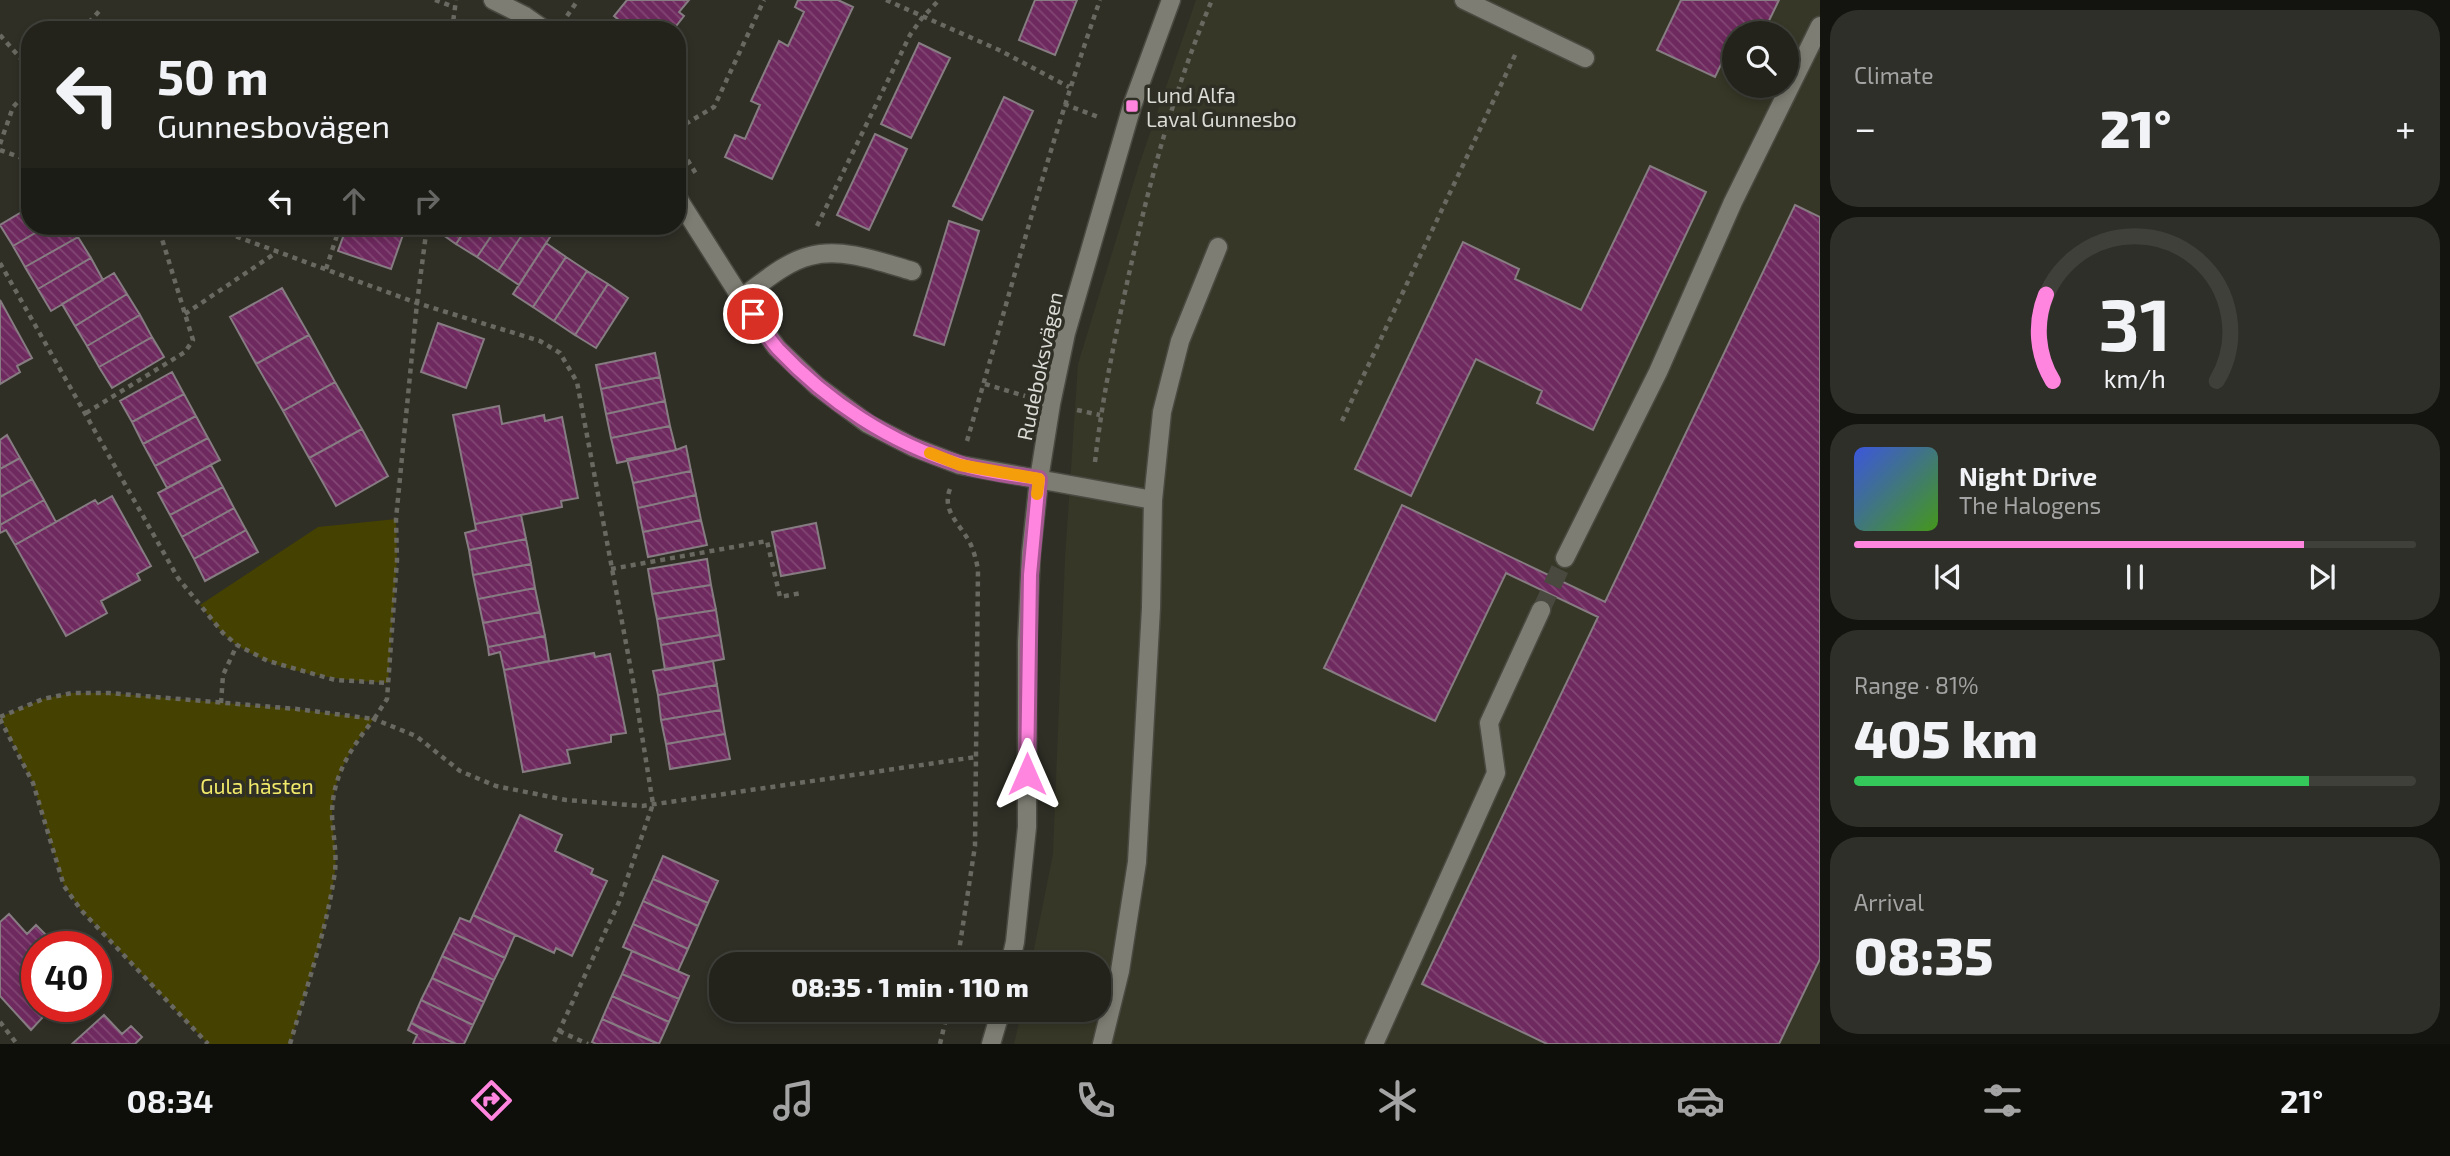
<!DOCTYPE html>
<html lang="en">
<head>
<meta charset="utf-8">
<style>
  body { margin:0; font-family:"Exo 2",sans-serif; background:#2f2f29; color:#f1f3f6; height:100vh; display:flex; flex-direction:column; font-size:26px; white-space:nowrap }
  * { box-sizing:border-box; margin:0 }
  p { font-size:23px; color:#a3a4a3 }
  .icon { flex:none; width:38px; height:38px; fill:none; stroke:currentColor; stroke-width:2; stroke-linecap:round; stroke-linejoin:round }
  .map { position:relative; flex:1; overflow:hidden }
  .panel { display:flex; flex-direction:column; gap:10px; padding:10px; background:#13130f; width:630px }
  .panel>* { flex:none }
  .top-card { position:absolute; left:21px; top:21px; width:665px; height:214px; border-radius:28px; box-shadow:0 4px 10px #0003,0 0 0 2px #40403b; background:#23231c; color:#f1f3f6; overflow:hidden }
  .tools { position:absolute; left:1722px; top:21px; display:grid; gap:14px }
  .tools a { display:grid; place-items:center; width:77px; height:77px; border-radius:50%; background:#23231c; box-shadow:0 4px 10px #0003,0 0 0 2px #40403b; font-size:35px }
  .speed { position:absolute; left:21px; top:931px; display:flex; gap:14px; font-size:35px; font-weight:700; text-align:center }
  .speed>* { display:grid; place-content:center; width:91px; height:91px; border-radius:50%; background:#23231c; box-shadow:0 4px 10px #0003,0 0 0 2px #40403b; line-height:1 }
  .speed .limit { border:10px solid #d22; background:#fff; color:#111 }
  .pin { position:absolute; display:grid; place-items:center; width:60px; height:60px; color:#fff; margin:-30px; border:4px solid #fff; border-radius:50%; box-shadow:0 2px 7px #0007 }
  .me { position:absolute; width:77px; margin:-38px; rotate:0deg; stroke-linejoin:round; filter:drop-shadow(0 0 5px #0008) }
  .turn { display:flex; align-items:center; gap:24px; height:147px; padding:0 21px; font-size:32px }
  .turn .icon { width:91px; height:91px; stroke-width:2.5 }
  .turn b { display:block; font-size:49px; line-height:60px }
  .lanes { display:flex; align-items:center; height:66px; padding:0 21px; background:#0003; justify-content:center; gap:35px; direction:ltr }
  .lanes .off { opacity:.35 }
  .big { font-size:52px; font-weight:800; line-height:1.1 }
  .panel .card { flex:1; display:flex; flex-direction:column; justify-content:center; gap:10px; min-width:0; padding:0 24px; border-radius:28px; background:#2f2f29 }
  .panel .dial { align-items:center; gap:0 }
  .dial svg { height:182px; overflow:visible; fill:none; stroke:#40403b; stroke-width:7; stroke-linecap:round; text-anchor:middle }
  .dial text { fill:#f1f3f6; stroke:none }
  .song { display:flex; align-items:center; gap:21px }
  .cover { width:84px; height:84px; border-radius:10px; background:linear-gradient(135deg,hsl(230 70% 55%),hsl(100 70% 35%)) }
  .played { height:7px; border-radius:4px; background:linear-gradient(90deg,#ff85df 80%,#40403b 80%) }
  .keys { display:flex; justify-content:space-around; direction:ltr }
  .heat { display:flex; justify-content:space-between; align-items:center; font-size:38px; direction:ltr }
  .charge { height:10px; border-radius:5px; background:linear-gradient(90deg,#34c759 81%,#40403b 0) }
  .trip { position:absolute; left:709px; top:952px; width:402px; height:70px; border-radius:28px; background:#23231c; box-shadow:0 4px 10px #0003,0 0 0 2px #40403b; font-weight:800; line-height:70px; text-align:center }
  .dock { display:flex; height:112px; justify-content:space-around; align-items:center; background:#0e0e0b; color:#a3a4a3 }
  .dock .icon { width:49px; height:49px }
  .dock .on { color:#ff85df }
  .dock b { font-size:32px; color:#f1f3f6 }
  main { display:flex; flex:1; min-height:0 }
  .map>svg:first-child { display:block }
</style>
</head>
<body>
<main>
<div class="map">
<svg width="1820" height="1044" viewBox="0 0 1820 1044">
  <defs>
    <pattern id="building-back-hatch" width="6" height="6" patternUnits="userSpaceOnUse" patternTransform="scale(1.75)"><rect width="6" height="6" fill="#6e295e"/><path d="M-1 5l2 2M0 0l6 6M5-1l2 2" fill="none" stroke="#824774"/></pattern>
  </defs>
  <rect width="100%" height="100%" fill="#2f2f26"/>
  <!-- built -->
  <path fill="#373727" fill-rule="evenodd" d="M1196,0H1820V1044H1014L1022,1010H1099V964H1031L1053,854L1065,559L1078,364L1139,165ZM1734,33H1787V86H1734Z"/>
  <!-- park -->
  <path fill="#454100" d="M396,519L397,560L388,683C337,680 281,674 237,645C222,635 211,619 200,605L318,527Z
    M72,693H109L297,709L374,719C351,748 332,776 332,815C333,837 338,856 334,878C325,935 306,989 290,1044H208L81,910L64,886L33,783L0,717L43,699Z"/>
  <!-- building -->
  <path fill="url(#building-back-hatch)" stroke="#867c82" stroke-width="2" d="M627,0H689L679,12L684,16L673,30H631L614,16Z
    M798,0H838L853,7L772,179L725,157L735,135L745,139L760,105L751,101L779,41L788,46L804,12L795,7Z
    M1035,0H1077L1055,55L1019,40Z
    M1681,0H1779L1763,33H1734V53L1728,50L1715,77L1657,50Z
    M919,43L950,58L911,138L881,124Z
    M1004,97L1033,111L982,220L953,206Z
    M875,134L907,149L869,230L837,215Z
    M1650,166L1706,192L1593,430L1537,403L1542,391L1476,359L1411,496L1355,469L1463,242L1519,269L1515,279L1581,310Z
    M1795,205L1820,217V959L1779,1044H1547L1422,984L1598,617L1506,573L1435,721L1324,668L1402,505L1605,602Z
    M30,207V226H47L13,246L0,225Z
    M949,221L979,231L944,345L914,335Z
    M47,226H72L78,237L25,267L13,246Z
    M347,226H406L391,269L338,251Z
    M438,226H468L456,244L436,230Z
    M468,226H498L477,257L456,244Z
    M498,226H528L498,271L477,257Z
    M528,226H541L552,234L519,285L498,271Z
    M78,237L91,258L38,289L25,267Z
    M546,243L566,257L533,307L513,294Z
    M566,257L587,271L554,321L533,307Z
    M91,258L103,280L51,311L38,289Z
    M587,271L608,284L575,335L554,321Z
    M114,273L127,294L75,326L62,304Z
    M608,284L628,298L596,348L575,335Z
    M282,288L309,335L256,364L230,317Z
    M127,294L140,315L87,346L75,326Z
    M0,300L32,358L17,366L20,372L0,384Z
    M140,315L152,337L99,367L87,346Z
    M438,323L484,339L466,388L421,372Z
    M309,335L335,382L283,411L256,364Z
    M152,337L164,357L112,388L99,367Z
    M655,353L660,377L601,389L596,365Z
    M172,372L184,394L132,422L120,401Z
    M660,377L665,401L606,414L601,389Z
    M335,382L362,429L309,458L283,411Z
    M184,394L196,416L143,444L132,422Z
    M665,401L670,426L611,438L606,414Z
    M499,406L502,424L544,415L545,421L562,417L578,498L561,501L562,507L475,524L453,415Z
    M196,416L208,438L155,466L143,444Z
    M670,426L676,450L617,463L611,438Z
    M362,429L388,476L336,506L309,458Z
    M7,435L20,458L0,469V440Z
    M208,438L220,460L167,488L155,466Z
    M686,446L691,471L633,483L627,459L676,450Z
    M20,458L32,479L0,497V469Z
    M211,465L223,487L170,515L158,493Z
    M691,471L696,495L638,508L633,483Z
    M32,479L44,500L0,525V497Z
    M223,487L234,508L182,537L170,515Z
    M696,495L701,520L643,532L638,508Z
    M112,496L151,566L137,574L140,580L101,601L107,613L66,636L15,545L95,500L98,504Z
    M44,500L56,522L15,545L6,530L0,533V525Z
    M234,508L246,530L194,559L182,537Z
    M521,515L526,539L469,550L465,533L476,530L475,524Z
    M701,520L707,545L648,557L643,532Z
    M816,523L825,568L781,576L772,532Z
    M246,530L258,552L205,581L194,559Z
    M526,539L531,564L473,575L469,550Z
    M707,559L711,585L652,594L648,569Z
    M531,564L535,588L478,599L473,575Z
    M711,585L716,610L657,619L652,594Z
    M535,588L540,612L483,623L478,599Z
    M716,610L720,635L661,645L657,619Z
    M540,612L545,636L488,647L483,623Z
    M720,635L724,659L665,670L661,645Z
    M545,636L549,661L504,670L500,652L489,655L488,647Z
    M594,653L595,657L610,654L626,733L611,735V742L567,750L570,763L523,772L504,670Z
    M713,661L717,685L658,695L653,671Z
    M717,685L721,710L661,720L658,695Z
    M721,710L725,734L666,744L661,720Z
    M725,734L730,759L670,769L666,744Z
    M520,815L562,835L555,851L593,869L591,874L607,881L572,956L556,948L554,953L473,915Z
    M663,856L718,881L708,903L653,879Z
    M653,879L708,903L698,926L643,901Z
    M643,901L698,926L688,949L633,924Z
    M9,914L27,934L36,925L47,936L37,945L39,947H37V1006H53L31,1030L0,996V922Z
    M473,915L515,935L505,958L453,933L460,918L470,922Z
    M633,924L688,949L678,971L623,947Z
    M453,933L505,958L494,980L442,956Z
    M632,951L689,976L679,999L622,974Z
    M442,956L494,980L484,1002L432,978Z
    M622,974L679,999L669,1022L612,996Z
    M432,978L484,1002L473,1025L421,1000Z
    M612,996L669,1022L659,1044L602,1019Z
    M421,1000L473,1025L464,1044H456L411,1023Z
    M104,1015L122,1034L131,1026L142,1037L135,1044H72Z
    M602,1019L658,1044H596L592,1042Z
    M411,1023L420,1028L456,1044H413L417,1035L408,1030Z"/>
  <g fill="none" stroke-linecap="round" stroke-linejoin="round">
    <!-- minor-tunnel -->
    <path stroke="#494940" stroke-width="18" stroke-dasharray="18 9" stroke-linecap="butt" d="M1541,610L1565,558"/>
    <defs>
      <path id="minor" d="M493,0L525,16L545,30
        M1464,0L1585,58
        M677,197L741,298L777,348L817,386L868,424L913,447L960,465L1153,500L1151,608L1137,862L1120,971L1102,1044
        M741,298C762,283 785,262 810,256C842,247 881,262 912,271
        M1153,500L1162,412L1180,341L1218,247
        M1565,558L1658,372L1733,202L1820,26
        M1010,964L1015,942L1027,827V642L1031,553L1039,479L1051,404L1066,333L1132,106L1171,0
        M991,1044L1001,1010
        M1374,1044L1496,773L1489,723L1541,610"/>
    </defs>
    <!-- minor casing -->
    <use href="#minor" stroke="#4a4a42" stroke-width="21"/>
    <!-- path -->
    <path stroke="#696961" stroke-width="4.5" stroke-dasharray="5 5" stroke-linecap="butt" d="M435,0L454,7
      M886,0L999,50L1069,87
      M567,16L578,0
      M572,21L582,30
      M82,30L102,8
      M452,30L456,0
      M0,35L30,69
      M1064,104L1101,118
      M677,129L714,107L764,0
      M677,143L698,177
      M0,144L13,107L30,89
      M0,150L30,161
      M208,226L417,303L540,341L560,353L577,382L634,686L653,804L619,902L553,1044
      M817,226L910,35L922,18L939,0
      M0,263L178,578L223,633L237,645L268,661L335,680L388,683
      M326,269L340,226
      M185,314L277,252
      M985,384L1025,396
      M1077,410L1100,415
      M86,413L185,352L193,340L158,226
      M1342,421L1516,53
      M967,441C1010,293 1049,145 1100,0
      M1095,462C1102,399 1115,337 1129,274C1150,180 1174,89 1212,0
      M950,489C941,511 961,525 970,543C974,551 976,560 978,569L975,846L957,964
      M611,569L767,541L780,597L801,593
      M221,703L223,675L237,645
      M0,717L43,699L72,693H109L297,709L374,719L387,699L397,560L396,519L417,303L427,226
      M0,719L33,783L64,886L81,910L208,1044
      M0,1022L17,1044
      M559,1031L588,1044
      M290,1044C306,989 325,935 334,878C338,856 333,837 332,815C332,776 351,748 374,719L416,736L460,771L496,786L566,800L642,806L976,757
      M940,1044L948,1010"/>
    <!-- minor -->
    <use href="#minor" stroke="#7e7d73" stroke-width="18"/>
  </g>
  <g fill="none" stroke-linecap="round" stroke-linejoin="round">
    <defs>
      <path id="route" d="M753,314C761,326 769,339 778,349C828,402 890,443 959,464C984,472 1012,475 1039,479L1030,575L1027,774"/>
    </defs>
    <!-- route casing -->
    <use href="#route" stroke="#a65691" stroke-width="18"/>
    <!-- route -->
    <use href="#route" stroke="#ff85df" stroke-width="12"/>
    <!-- slow -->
    <path stroke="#f59e0b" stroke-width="12" d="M930,453L960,465L1039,479L1037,494"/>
  </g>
  <!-- markers -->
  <rect fill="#ff85df" stroke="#2f2f26" stroke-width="2.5" x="1125" y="99" width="14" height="14" rx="3.5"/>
  <g text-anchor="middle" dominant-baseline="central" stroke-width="7" stroke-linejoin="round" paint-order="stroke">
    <!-- poi labels -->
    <g font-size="21" fill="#dbdbd6" stroke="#2f2f26" text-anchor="start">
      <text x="1146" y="94">Lund Alfa<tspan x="1146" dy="24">Laval Gunnesbo</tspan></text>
    </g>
    <!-- street labels -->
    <g font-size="21" fill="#dbdbd6" stroke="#2f2f26">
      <text transform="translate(1039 366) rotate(-78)">Rudeboksvägen</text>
    </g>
    <!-- park labels -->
    <g font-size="21" fill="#f1e969" stroke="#2f2f26">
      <text x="257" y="785">Gula hästen</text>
    </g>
  </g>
</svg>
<div class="tools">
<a><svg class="icon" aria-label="search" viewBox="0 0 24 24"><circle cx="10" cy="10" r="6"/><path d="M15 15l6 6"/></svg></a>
</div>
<div class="speed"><div class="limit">40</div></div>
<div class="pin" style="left:753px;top:314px;background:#d93025"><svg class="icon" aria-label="arrive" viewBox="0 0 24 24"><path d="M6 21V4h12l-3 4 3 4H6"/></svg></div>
<svg class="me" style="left:1027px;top:774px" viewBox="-20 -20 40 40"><path d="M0-17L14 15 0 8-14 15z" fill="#ff85df" stroke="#fff" stroke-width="4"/></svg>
<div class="trip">08:35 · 1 min · 110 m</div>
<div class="top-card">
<div class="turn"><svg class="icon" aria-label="left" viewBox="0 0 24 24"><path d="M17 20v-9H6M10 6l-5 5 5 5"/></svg><div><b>50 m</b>Gunnesbovägen</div></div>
<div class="lanes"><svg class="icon" aria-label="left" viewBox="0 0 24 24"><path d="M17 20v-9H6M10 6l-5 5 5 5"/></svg><svg class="icon off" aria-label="ahead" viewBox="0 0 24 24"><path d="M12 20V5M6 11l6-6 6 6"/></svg><svg class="icon off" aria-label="right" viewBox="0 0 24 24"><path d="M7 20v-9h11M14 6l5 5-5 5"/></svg></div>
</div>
</div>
<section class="panel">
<div class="card"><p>Climate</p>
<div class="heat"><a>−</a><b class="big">21°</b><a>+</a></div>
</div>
<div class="card dial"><svg viewBox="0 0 100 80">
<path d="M14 69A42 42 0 1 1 86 69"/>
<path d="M14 69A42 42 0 0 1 11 31" stroke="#ff85df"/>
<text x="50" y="56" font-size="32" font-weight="700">31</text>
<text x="50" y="72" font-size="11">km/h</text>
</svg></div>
<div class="card">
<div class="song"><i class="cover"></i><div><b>Night Drive</b><p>The Halogens</p></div></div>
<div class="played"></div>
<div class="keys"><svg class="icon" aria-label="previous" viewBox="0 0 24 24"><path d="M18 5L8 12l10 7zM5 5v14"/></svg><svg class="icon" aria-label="pause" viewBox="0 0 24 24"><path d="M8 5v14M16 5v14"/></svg><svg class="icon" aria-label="next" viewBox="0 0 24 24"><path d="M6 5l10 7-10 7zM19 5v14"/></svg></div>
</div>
<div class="card"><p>Range · 81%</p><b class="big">405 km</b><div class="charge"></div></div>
<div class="card"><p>Arrival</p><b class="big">08:35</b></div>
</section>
</main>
<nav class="dock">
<b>08:34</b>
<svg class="icon on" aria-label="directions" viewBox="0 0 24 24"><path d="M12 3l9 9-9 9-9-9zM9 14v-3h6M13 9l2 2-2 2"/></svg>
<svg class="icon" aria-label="music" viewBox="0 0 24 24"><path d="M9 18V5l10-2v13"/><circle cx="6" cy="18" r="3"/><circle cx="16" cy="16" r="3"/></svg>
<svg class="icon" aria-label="phone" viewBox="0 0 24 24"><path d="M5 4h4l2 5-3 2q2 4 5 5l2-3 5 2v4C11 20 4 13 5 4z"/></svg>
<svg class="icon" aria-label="climate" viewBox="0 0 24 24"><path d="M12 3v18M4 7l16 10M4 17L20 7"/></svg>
<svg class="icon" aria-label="car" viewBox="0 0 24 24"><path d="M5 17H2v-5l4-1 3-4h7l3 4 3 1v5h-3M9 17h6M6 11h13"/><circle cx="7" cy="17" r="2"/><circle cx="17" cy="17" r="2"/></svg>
<svg class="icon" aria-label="filters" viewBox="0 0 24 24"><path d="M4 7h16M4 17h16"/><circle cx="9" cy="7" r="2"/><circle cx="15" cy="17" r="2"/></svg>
<b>21°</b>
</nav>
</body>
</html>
